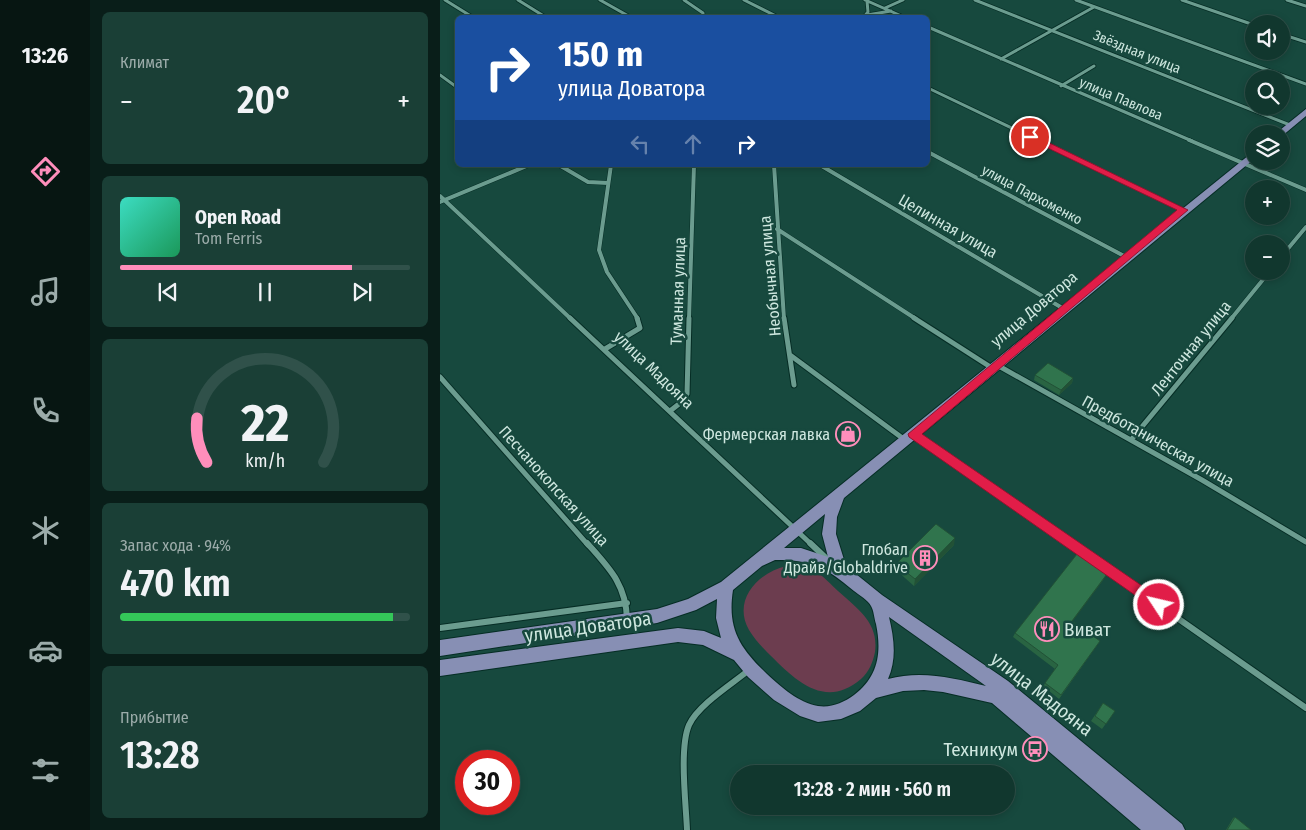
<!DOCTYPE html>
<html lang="ru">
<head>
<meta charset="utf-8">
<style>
  body { margin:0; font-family:"Fira Sans Condensed",sans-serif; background:#1a3f36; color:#f1f3f6; height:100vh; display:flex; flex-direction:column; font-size:19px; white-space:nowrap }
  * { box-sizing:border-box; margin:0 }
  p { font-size:16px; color:#9cacaa }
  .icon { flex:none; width:28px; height:28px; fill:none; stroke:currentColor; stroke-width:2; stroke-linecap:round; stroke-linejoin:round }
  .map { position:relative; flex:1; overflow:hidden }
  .panel { display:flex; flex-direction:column; gap:12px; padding:12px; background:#091e19; width:350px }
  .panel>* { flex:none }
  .hud { position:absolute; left:15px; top:15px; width:475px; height:152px; border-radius:8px; box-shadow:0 2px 8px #0003,0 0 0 1px #30514a; background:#1a4fa0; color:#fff; overflow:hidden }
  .tools { position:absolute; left:805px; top:15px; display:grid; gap:10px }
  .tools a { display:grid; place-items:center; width:45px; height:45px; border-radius:50%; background:#11372e; box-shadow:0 2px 8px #0003,0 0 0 1px #30514a; font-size:25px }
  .speed { position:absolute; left:15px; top:750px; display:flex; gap:10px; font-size:25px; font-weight:700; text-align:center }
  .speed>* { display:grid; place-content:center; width:65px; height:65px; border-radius:50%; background:#11372e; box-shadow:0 2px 8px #0003,0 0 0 1px #30514a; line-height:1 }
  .speed .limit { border:8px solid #d22; background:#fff; color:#111 }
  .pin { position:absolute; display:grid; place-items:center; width:42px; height:42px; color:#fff; margin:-21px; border:2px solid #fff; border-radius:50%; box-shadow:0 1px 5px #0007 }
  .me { position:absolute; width:55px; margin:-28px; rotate:305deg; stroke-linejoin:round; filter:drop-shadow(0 0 4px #0008) }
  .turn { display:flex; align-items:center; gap:18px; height:105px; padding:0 20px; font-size:22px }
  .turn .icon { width:65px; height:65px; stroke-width:2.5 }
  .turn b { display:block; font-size:35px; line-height:42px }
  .lanes { display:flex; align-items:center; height:48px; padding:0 20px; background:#0003; justify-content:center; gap:25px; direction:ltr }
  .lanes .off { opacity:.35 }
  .big { font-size:38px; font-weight:600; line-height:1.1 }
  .panel .tile { flex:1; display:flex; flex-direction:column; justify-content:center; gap:8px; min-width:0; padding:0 18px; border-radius:8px; background:#1a3f36 }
  .panel .dial { align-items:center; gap:0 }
  .dial svg { height:130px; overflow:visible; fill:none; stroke:#30514a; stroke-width:7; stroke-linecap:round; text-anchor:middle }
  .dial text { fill:#f1f3f6; stroke:none }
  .song { display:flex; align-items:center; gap:15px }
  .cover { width:60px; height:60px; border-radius:8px; background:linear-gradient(135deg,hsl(170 70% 55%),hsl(150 70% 35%)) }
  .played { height:5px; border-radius:2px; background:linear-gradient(90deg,#ff8ebb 80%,#30514a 80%) }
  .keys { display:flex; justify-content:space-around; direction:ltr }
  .heat { display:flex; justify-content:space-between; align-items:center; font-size:28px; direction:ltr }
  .charge { height:8px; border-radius:4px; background:linear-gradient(90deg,#34c759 94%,#30514a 0) }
  .trip { position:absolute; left:290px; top:765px; width:285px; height:50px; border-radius:25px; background:#11372e; box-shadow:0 2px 8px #0003,0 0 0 1px #30514a; font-weight:600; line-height:50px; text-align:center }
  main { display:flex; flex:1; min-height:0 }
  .dock { display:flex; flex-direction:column; width:90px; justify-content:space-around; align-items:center; background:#071612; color:#9cacaa }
  .dock .icon { width:35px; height:35px }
  .dock .selected { color:#ff8ebb }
  .dock b { font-size:22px; color:#f1f3f6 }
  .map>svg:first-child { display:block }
</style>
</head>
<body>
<main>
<nav class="dock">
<b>13:26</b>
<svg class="icon selected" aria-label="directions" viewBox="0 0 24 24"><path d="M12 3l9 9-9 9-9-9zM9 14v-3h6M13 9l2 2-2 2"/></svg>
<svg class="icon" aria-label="music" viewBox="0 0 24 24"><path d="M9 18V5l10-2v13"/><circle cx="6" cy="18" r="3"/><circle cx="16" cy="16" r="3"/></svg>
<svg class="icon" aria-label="phone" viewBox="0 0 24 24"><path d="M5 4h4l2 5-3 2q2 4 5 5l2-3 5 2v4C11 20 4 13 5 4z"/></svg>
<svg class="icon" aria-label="climate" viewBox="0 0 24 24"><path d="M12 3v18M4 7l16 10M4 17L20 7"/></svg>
<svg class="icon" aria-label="car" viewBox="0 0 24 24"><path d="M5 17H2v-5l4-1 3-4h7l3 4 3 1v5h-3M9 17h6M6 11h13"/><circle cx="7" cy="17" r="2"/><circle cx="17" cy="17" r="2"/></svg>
<svg class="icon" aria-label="filters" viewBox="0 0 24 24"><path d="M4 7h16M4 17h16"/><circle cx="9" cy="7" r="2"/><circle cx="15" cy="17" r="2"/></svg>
</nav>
<section class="panel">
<div class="tile"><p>Климат</p>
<div class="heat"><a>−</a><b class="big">20°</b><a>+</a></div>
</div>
<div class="tile">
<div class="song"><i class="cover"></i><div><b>Open Road</b><p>Tom Ferris</p></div></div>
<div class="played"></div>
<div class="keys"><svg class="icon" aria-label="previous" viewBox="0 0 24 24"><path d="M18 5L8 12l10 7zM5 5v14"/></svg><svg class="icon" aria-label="pause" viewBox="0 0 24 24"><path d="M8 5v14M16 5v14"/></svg><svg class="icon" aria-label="next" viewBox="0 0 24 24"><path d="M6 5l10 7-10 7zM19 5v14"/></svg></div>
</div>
<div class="tile dial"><svg viewBox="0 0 100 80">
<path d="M14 69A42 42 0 1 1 86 69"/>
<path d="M14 69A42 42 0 0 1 8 42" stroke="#ff8ebb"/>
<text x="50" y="56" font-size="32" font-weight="700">22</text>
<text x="50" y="72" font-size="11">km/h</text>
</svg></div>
<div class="tile"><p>Запас хода · 94%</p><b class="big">470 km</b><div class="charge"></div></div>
<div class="tile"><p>Прибытие</p><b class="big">13:28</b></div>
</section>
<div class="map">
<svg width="866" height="830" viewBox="0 0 866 830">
  <rect width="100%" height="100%" fill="#17493e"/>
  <!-- green -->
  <path fill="#6c3d4f" d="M346,566C356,566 366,566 375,571C384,576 391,585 398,591C418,609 439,623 435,652C433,662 429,672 421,679C386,709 357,682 331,656C323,648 315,640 309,630C292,600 318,573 346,566Z"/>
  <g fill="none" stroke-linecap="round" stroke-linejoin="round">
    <defs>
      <path id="street-far3" d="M5,0L34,18
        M78,0L107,18
        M160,0L192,18
        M244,0L263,13V18
        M304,0L340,18
        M425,0L466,18
        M535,0L850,125
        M636,0L866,84
        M742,0L814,25
        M847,0L866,6
        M445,8L463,0
        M427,15L451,11
        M423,18L428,12L427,1
        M488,27L752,141
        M841,34L866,42
        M561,59L654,7
        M0,75L18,88
        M621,86L654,66
        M488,88L599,141"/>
      <path id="street-far2" d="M596,140L743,210
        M749,140L866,190
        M488,152L686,257
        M119,165L148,182L168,183
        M171,165L159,250L167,272L198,319
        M334,165L344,319
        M380,165L624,309
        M0,196L131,319
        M0,202L89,165
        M337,229L476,319
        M841,257L866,227
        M249,319L254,165
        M791,319L830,271"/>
      <path id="street-far1" d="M130,318L372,545
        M344,318L354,385
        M474,318L552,368
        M165,349L200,328L197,318
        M350,355L465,440
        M557,365L762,480L866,542
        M0,377L148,545
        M230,411L244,400L247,394L249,318
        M473,434L632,545
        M691,440L792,318"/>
      <path id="street" d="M147,543C169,568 186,584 187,619
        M370,543L388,560
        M630,543L866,708
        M0,628L187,603
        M247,830C246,804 239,748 249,725C258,705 292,684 309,670"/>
      <path id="primary" d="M866,109V116L842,136L841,134H835Z
        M814,151V159L404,498L397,517L396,534L406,566L442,595L568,681L742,824L745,830H701L552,703L503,692L484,690L463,691L436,698L420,711L401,719L378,722L360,716L334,700L308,677L294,660L263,645L238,642L0,676V660L238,628L264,631L281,638L276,618L277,599L256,610L217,623L0,656V640L217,609L248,599L281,582ZM385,514L382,534L388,557L361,548H344ZM335,560C374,560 385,567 414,591C419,595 428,600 431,606C434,611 434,618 436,624C442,653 438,677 414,695C403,703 391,708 378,706C359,703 341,687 327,674C300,648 287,629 293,590L322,566ZM449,617L546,686C513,678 482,670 448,679C457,659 454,638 449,617Z"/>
    </defs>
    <!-- street-far3 casing -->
    <use href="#street-far3" stroke="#062d25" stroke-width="4.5"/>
    <!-- street-far2 casing -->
    <use href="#street-far2" stroke="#062d25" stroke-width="5"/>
    <!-- street-far1 casing -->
    <use href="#street-far1" stroke="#062d25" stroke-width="7"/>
    <!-- street casing -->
    <use href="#street" stroke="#062d25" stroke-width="8"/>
    <!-- primary casing -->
    <use href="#primary" stroke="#062d25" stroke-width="2"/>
    <!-- street-far3 -->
    <use href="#street-far3" stroke="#6b9c8f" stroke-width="3"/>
    <!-- street-far2 -->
    <use href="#street-far2" stroke="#6b9c8f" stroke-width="4"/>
    <!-- street-far1 -->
    <use href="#street-far1" stroke="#6b9c8f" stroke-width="5"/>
    <!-- street -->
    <use href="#street" stroke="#6b9c8f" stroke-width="6"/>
    <!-- primary -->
    <use href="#primary" fill="#878fb4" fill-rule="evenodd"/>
  </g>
  <!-- wall -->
  <path fill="#296442" d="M595,375L633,378L632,383L619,395L594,380Z
    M514,545L474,586L456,570V564Z
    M664,579L632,621L660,641L619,699L603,686L615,669L573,637L575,633Z
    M663,703L675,711L662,729L651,721Z
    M795,817L811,830H786L793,818Z"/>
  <!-- shaded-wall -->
  <path fill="#225136" d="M633,378L632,383L619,395L621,390Z
    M515,538L514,545L474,586L475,579Z
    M667,574L664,579L630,625L632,621Z"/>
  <!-- building -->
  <path fill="#30744d" stroke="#225136" d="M608,363L633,378L621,390L595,375Z
    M496,524L515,538L475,579L456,564Z
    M637,554L667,574L632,621L660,641L621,695L605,683L618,665L575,633Z
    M663,703L675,711L666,724L655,716Z
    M795,817L811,830H787Z"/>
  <!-- route -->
  <path fill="#e11d48" stroke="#92132f" d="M587,135H593L748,210L482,434L724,601L726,605L724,610L719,612L469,437L468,434L737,210L587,138Z"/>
  <!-- icons -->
  <defs>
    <symbol id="shop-ring" viewBox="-11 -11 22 22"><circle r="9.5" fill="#17493e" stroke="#ff8ebb" stroke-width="1.5"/><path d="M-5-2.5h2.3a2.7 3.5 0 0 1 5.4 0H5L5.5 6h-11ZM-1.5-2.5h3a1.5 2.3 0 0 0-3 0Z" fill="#ff8ebb"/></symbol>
    <symbol id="building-ring" viewBox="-11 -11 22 22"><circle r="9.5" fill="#17493e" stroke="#ff8ebb" stroke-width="1.5"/><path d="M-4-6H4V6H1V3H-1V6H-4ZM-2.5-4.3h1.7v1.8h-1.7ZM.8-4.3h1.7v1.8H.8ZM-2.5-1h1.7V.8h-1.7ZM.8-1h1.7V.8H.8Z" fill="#ff8ebb"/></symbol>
    <symbol id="restaurant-ring" viewBox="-11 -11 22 22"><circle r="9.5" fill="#17493e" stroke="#ff8ebb" stroke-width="1.5"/><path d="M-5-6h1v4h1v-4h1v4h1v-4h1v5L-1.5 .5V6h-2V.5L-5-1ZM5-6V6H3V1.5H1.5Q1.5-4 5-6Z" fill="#ff8ebb"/></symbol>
    <symbol id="bus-ring" viewBox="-11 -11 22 22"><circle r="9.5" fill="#17493e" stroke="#ff8ebb" stroke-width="1.5"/><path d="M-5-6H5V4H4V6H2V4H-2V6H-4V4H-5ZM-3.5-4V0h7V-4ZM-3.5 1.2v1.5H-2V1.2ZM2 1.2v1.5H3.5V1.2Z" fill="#ff8ebb"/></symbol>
  </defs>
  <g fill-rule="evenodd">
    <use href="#shop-ring" x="394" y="420" width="28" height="28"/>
    <use href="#building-ring" x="471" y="544" width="28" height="28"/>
    <use href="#restaurant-ring" x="593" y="615" width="28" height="28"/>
    <use href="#bus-ring" x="581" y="735" width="28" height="28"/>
  </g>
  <g text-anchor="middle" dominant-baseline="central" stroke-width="5" stroke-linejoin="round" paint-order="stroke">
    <!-- far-street labels -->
    <g font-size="14" fill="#cee7df" stroke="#17493e">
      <text transform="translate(697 52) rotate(22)">Звёздная улица</text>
      <text transform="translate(681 99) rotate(23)">улица Павлова</text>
      <text transform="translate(592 195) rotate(28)">улица Пархоменко</text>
    </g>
    <!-- street labels -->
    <g font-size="16" fill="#cee7df" stroke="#17493e">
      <text transform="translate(508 226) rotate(30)">Целинная улица</text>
      <text transform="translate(330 276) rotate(-95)">Необычная улица</text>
      <text transform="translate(238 291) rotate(-88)">Туманная улица</text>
      <text transform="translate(594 309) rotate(-40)">улица Доватора</text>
      <text transform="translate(751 348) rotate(-51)">Ленточная улица</text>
      <text transform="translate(214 370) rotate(44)">улица Мадояна</text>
      <text transform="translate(718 441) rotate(29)">Предботаническая улица</text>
      <text transform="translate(114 486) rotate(48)">Песчанокопская улица</text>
    </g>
    <!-- poi labels -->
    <g font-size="16" fill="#cee7df" stroke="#17493e" text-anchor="end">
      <text x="390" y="434">Фермерская лавка</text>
      <text x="468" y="549">Глобал<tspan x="468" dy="18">Драйв/Globaldrive</tspan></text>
    </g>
    <!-- near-street labels -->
    <g font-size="19" fill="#cee7df" stroke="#17493e">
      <text transform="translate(148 627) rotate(-8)">улица Доватора</text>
      <text transform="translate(602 694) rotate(38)">улица Мадояна</text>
    </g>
    <!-- near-poi labels -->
    <g font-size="19" fill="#cee7df" stroke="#17493e" text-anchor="start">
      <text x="624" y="629">Виват</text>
      <text x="578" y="749" text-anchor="end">Техникум</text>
    </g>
  </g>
</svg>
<div class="tools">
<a><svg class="icon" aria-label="sound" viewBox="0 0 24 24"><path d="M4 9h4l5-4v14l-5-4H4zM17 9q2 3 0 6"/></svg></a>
<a><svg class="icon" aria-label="search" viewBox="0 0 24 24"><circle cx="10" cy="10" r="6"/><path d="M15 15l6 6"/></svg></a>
<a><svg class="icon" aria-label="layers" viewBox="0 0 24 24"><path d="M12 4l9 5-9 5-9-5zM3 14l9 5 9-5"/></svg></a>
<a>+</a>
<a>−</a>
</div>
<div class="speed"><div class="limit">30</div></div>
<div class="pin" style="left:590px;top:137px;background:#d93025"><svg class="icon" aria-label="arrive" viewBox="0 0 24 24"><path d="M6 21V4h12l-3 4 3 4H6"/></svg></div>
<svg class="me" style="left:719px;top:605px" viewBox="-20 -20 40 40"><circle r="17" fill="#e11d48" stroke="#fff" stroke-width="3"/><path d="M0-11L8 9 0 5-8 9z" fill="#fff"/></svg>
<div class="trip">13:28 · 2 мин · 560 m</div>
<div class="hud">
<div class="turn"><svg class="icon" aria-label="right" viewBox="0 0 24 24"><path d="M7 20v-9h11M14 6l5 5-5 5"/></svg><div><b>150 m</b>улица Доватора</div></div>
<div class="lanes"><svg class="icon off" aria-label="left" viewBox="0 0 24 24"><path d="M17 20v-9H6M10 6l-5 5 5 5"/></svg><svg class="icon off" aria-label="ahead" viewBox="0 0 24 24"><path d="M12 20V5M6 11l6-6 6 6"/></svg><svg class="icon" aria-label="right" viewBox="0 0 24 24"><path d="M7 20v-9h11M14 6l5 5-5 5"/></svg></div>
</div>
</div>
</main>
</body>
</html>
